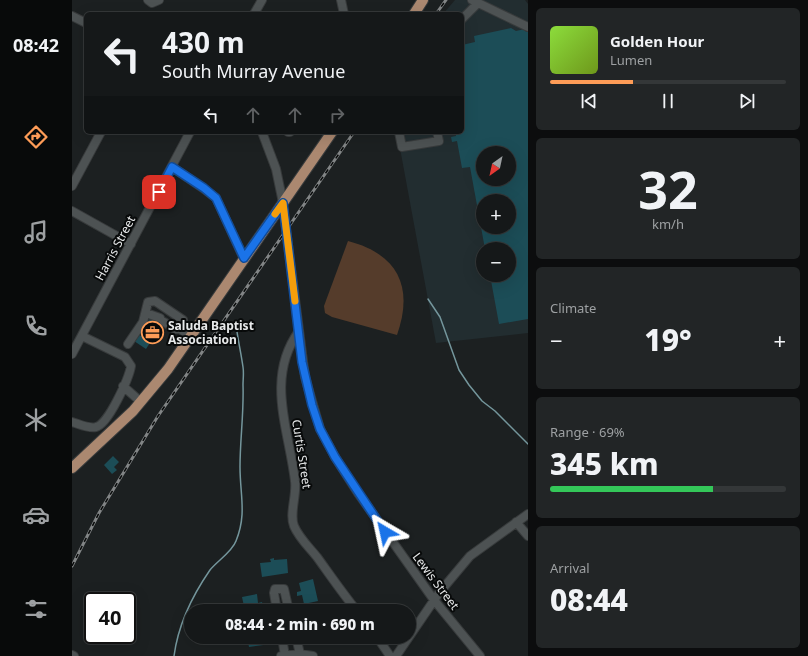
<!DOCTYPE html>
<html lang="en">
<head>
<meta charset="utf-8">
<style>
  body { margin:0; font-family:"Noto Sans",sans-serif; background:#222526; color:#f1f3f6; height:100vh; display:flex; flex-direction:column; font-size:15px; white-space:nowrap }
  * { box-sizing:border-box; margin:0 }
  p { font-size:13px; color:#9da0a2 }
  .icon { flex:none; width:22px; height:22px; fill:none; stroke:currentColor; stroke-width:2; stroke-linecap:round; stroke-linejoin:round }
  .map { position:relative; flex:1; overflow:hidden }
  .panel { display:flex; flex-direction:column; gap:8px; padding:8px; background:#0c0d0e; width:280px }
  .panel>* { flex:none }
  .top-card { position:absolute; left:12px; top:12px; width:380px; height:122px; border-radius:6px; box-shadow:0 4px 16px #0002,0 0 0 1px #343738; background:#151819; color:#f1f3f6; overflow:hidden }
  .needle { width:26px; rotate:213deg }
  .controls { position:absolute; left:404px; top:146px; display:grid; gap:8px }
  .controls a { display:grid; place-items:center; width:40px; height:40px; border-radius:50%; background:#151819; box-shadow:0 4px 16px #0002,0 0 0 1px #343738; font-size:20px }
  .speed { position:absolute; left:12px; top:592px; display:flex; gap:8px; font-size:20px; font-weight:700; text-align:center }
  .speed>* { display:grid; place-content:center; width:52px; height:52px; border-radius:50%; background:#151819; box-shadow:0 4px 16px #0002,0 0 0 1px #343738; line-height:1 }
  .speed .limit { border:2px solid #111; border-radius:6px; background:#fff; color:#111 }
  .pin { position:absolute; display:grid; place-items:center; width:34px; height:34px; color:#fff; margin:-17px; border-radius:8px; box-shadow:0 2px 6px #0006 }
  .me { position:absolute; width:44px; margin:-22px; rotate:324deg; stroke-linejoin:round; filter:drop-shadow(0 0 3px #0008) }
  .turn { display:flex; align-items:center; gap:14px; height:84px; padding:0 12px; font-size:18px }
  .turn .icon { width:52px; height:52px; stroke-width:2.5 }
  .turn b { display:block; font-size:28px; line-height:34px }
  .lanes { display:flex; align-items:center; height:38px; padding:0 12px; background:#0003; justify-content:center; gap:20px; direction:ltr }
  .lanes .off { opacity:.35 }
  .big { font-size:30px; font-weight:800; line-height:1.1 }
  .panel .tile { flex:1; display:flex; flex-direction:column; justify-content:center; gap:6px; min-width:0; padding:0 14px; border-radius:6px; background:#222526 }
  .panel .dial { align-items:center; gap:0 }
  .dial b { font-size:52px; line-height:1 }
  .song { display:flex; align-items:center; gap:12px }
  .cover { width:48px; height:48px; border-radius:6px; background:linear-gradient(135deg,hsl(90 70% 55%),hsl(80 70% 35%)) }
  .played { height:4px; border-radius:2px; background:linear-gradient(90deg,#fe9c57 35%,#343738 35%) }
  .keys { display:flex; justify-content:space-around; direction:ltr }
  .heat { display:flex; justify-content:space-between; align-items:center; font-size:22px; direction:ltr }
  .charge { height:6px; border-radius:3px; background:linear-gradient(90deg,#34c759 69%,#343738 0) }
  .trip { position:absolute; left:112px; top:604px; width:232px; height:40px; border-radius:20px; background:#151819; box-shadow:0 4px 16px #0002,0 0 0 1px #343738; font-weight:800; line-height:40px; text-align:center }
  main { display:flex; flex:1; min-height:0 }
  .tabs { display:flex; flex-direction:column; width:72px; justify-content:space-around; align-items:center; background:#080a0a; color:#9da0a2 }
  .tabs .icon { width:28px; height:28px }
  .tabs .on { color:#fe9c57 }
  .tabs b { font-size:18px; color:#f1f3f6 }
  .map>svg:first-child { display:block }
</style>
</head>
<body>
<main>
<nav class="tabs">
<b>08:42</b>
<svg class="icon on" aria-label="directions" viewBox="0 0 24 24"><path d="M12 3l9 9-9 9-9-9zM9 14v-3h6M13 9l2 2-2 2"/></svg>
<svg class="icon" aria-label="music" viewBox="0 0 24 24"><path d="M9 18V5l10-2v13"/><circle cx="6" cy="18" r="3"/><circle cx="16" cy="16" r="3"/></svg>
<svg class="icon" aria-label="phone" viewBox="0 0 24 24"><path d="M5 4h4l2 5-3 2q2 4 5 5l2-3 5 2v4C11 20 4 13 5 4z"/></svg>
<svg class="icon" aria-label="climate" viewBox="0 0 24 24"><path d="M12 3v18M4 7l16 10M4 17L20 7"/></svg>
<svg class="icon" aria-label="car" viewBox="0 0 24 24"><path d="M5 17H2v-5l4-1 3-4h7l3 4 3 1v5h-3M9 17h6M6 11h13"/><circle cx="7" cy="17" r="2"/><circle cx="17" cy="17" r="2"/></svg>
<svg class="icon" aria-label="filters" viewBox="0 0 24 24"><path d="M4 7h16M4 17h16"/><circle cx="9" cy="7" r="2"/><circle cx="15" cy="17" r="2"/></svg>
</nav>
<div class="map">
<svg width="456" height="656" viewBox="0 0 456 656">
  <rect width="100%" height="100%" fill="#1c2021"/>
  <!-- built -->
  <path fill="#222d30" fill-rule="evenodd" d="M383,0H453L456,4V333L364,343L325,132H390V14H371ZM411,153H437V179H411ZM411,201H437V227H411ZM411,249H437V275H411Z"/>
  <!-- green -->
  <path fill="#553c2b" d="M276,241C326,254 342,287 325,335L260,317L253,313L252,306Z"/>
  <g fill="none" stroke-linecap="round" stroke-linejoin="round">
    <!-- stream -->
    <path stroke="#74969c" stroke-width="1.5" d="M356,299L368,317L387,370L397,385L410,401L423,411L456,444
      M102,656C106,626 120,596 138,570C145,561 160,552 164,541C175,514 168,495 168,467C168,439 172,413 171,385C171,379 172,373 171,367C169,353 166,340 164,325"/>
  </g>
  <!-- building -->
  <path fill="#1c4d57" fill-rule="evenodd" d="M439,28L444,31L453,29L454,32H456V319L427,324L418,275H437V249H413L398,167L390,168L385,141L380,142L379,137L384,136V132H390V45L403,42L402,36ZM411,153H437V179H411ZM411,201H437V227H411Z
    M80,316L94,320L87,330L90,333L85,341L81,338L74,349L62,341L66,334L69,336L77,325L75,323Z
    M41,456L47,462L42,467L45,470L40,474L32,465Z
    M202,558V560L215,559L216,573L190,577L188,563L199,562L198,559Z
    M241,579L246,601L232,604L230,595L225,596V592L229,591L227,583Z
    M185,594L186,603L190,602L191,606H187L188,611H173L170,597Z
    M175,637H197L199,644L177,647Z"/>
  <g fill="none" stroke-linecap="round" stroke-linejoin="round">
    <defs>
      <path id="minor" d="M76,0L80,3L87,0
        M269,0L272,14
        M400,0L456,27
        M182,14L190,0
        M0,16L14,23
        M390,19L406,3
        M190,132L204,169L210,198L233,377L248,429L263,457L286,493L362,600L408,656
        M216,132H218
        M327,132L330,147L367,141L365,132
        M100,167L131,188L144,198L172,259
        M0,186L29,132
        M0,211L59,244
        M74,313L88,318
        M92,322L103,329H108
        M227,331C193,378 217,430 223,481C225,495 217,514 222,526C227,538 237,547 245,557C258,575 271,594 285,611
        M56,344L71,322L76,302L83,301L111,320L108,329L118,336
        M0,354L118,132
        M51,386L69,402
        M0,422C7,424 17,429 24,427C36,425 57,378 59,366L53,357L10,336
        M444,522L456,536
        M205,611L202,593L203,589H212L217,611
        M210,637L213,656
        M224,637L228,654
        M305,637L318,656
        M0,655L2,656
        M209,656L228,654L241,656
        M324,656L367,593L398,556L456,514"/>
      <path id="major" d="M342,14L351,0
        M0,468L61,411L96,369L260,132"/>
    </defs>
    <!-- minor casing -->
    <use href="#minor" stroke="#383b3c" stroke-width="10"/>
    <!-- major casing -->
    <use href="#major" stroke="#383b3c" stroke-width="12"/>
    <!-- minor -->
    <use href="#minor" stroke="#4d5253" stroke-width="8"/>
    <!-- major -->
    <use href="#major" stroke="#ab8870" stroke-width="10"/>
    <defs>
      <path id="rail" d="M364,14L374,0
        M0,566L27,513L86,416L282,132"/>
    </defs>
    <!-- rail casing -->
    <use href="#rail" stroke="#828586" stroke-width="3"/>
    <!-- rail -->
    <use href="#rail" stroke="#080a0a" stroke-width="1.5" stroke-dasharray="4.5" stroke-linecap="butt"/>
  </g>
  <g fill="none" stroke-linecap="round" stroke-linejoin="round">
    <defs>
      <path id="route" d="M87,192L100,167L132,188L144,198L172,258L211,203L230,362L240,405L248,429L263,457L313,532"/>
    </defs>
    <!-- route casing -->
    <use href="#route" stroke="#114b97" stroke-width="10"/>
    <!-- route -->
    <use href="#route" stroke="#1a73e8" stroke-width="7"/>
    <!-- slow -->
    <path stroke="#f59e0b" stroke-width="7" d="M203,214L211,203L223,301"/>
  </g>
  <!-- icons -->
  <defs>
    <symbol id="office-ring" viewBox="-11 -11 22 22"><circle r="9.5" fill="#080a0a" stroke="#fe9c57" stroke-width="1.5"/><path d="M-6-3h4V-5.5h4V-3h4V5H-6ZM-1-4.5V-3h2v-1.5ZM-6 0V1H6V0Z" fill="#fe9c57"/></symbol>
  </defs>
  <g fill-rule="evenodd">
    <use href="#office-ring" x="68" y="320" width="25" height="25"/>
  </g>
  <g text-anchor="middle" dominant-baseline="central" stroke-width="4" stroke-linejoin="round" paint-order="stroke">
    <!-- street labels -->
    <g font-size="12" fill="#e7e9ea" stroke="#080a0a">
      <text transform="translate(43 248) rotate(-62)">Harris Street</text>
      <text transform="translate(230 454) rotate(81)">Curtis Street</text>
      <text transform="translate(364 581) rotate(53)">Lewis Street</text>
    </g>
    <!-- poi labels -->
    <g font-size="12" font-weight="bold" fill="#e7e9ea" stroke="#080a0a" text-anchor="start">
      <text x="96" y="325">Saluda Baptist<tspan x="96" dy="14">Association</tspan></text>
    </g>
  </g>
</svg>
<div class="controls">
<a><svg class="needle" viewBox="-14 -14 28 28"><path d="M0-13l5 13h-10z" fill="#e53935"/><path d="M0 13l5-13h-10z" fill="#9da0a2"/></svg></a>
<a>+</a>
<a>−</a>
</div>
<div class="speed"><div class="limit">40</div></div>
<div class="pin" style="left:87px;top:192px;background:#d93025"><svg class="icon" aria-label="arrive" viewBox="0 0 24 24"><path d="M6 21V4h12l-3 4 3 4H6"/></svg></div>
<svg class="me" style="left:313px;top:532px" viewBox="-20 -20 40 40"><path d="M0-17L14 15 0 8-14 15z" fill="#1a73e8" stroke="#fff" stroke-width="4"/></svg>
<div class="trip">08:44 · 2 min · 690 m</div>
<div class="top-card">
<div class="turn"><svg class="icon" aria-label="left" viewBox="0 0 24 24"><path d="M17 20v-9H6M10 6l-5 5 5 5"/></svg><div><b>430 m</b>South Murray Avenue</div></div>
<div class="lanes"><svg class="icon" aria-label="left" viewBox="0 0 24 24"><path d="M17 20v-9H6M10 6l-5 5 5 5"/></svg><svg class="icon off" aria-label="ahead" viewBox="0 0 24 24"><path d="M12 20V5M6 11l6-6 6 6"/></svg><svg class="icon off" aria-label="ahead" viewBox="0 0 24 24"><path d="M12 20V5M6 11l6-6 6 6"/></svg><svg class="icon off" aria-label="right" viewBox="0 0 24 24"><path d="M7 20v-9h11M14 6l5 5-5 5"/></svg></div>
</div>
</div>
<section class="panel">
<div class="tile">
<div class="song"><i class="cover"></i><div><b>Golden Hour</b><p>Lumen</p></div></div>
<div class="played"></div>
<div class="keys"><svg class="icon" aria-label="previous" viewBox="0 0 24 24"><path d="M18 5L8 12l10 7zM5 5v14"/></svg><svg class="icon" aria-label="pause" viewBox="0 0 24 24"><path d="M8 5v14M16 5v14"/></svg><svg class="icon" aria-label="next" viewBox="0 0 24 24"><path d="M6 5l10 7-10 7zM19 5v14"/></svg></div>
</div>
<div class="tile dial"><b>32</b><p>km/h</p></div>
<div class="tile"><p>Climate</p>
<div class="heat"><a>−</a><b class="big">19°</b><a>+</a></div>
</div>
<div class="tile"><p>Range · 69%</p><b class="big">345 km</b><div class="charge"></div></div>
<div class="tile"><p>Arrival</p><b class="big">08:44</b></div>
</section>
</main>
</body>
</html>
